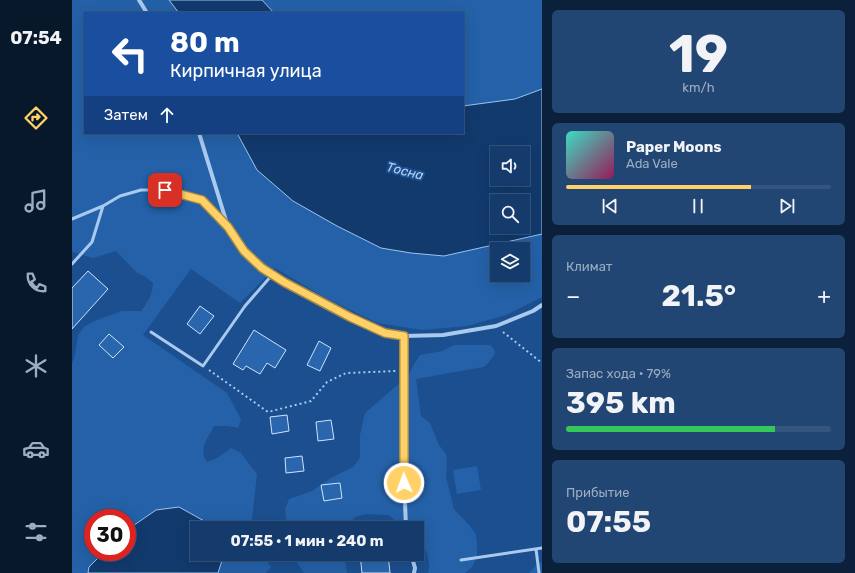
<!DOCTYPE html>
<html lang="ru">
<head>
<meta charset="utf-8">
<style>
  body { margin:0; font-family:Rubik,sans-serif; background:#214673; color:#f1f3f6; height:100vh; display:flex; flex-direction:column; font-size:15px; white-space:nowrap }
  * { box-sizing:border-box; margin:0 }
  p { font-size:13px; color:#9dadc1 }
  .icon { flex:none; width:22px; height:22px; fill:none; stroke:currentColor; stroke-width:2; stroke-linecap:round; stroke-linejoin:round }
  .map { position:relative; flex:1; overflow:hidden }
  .side { display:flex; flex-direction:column; gap:10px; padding:10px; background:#0b203b; width:313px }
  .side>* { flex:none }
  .hud { position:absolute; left:12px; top:12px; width:380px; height:122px; border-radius:0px; box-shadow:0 4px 16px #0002,0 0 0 1px #33557e; background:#1a4fa0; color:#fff; overflow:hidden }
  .controls { position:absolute; left:418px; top:146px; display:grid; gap:8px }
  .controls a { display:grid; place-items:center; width:40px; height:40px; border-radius:0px; background:#143b6b; box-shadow:0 4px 16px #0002,0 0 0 1px #33557e; font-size:20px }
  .speed { position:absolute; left:12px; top:509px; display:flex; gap:8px; font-size:20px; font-weight:700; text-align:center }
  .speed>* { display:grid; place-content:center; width:52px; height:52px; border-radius:50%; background:#143b6b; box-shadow:0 4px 16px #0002,0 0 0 1px #33557e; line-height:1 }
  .speed .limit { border:6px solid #d22; background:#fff; color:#111 }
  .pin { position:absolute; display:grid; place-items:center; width:34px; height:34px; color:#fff; margin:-17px; border-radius:8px; box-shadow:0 2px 6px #0006 }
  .me { position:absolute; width:44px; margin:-22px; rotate:358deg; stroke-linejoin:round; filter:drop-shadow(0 0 3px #0008) }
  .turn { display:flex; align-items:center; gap:14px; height:84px; padding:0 20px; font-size:18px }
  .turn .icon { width:52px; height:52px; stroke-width:2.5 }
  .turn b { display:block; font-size:28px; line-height:34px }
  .then { display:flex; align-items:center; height:38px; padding:0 20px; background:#0003; gap:8px; font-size:15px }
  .big { font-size:30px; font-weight:700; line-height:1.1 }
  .side .widget { flex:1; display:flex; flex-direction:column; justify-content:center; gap:6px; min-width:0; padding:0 14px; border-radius:6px; background:#214673 }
  .side .dial { align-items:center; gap:0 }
  .dial b { font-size:52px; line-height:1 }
  .song { display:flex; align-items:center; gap:12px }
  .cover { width:48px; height:48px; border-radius:6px; background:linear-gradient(135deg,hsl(170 70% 55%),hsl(330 70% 35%)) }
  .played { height:4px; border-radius:2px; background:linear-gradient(90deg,#ffd166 70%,#33557e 70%) }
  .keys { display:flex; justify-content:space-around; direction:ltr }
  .heat { display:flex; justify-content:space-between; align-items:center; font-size:22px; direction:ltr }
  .charge { height:6px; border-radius:3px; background:linear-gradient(90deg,#34c759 79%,#33557e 0) }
  .trip { position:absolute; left:118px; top:521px; width:234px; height:40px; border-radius:0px; background:#143b6b; box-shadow:0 4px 16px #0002,0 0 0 1px #33557e; font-weight:700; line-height:40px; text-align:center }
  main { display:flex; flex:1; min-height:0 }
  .menu { display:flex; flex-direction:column; width:72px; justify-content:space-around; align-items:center; background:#08182b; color:#9dadc1 }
  .menu .icon { width:28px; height:28px }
  .menu .active { color:#ffd166 }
  .menu b { font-size:18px; color:#f1f3f6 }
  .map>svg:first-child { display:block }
</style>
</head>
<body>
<main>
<nav class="menu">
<b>07:54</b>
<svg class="icon active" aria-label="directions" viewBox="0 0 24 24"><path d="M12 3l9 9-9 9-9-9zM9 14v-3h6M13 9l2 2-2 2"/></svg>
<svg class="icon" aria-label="music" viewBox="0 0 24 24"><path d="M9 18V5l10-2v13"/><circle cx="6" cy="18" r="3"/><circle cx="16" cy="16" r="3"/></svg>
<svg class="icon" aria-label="phone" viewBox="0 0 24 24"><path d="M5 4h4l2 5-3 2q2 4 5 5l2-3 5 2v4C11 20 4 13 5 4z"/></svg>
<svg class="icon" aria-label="climate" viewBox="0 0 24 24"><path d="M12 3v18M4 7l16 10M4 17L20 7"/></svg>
<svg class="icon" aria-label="car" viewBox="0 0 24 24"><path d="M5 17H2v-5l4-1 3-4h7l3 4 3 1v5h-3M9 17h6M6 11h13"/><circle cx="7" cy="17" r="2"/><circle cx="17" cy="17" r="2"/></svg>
<svg class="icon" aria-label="filters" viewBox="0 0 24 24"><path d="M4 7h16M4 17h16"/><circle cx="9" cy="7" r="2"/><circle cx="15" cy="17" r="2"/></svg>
</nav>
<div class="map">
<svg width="470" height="573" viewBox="0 0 470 573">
  <rect width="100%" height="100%" fill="#1b4f8f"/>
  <!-- green -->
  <path fill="#2461a8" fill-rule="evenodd" d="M0,0H97L107,13H13V133H165L185,170L309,248L339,253L372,256L470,234V297L434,315L395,326L350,330L305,323L252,297L203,268L168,303L119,269L71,335L155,393L169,419L166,428L155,426H142C136,439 126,448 135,462L145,458L159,448L168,452L185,474L179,528H140L134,522L84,510L55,530V518H21V552H32L17,567L16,573H0V364L3,355L6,335L12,327L22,321L50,311H69C76,302 80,295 81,283L74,277L65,273L44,251L21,258L0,252ZM425,249H451V275H425Z
    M190,0H470V89L443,99L391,106V13H202Z
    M382,345H418L422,349L423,354L416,363L412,367L344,379L349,416L358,423L367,445L374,454L375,460L374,477L382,509L398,526L404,535L405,545V557L400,567L393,573H356C360,561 353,546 345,537V528H331L317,515L294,514L283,517L275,528H215L213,509L217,499L240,491L259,478L281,467L288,458V435L293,413L337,375L342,364L348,355L370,351Z
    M405,466L409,490L385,494L381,470Z
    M152,554H190L199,567L194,573H146Z
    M221,554H272L275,573H232L226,564Z
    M470,562V573H457L465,564Z"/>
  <!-- water -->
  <path fill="#123a6d" stroke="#9cc4f0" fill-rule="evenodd" d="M97,0H190L202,13H107Z
    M470,89V234L372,256L339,253L309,248L265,226L221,201L185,170L165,133H391V106L443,99ZM425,153H451V179H425ZM425,201H451V227H425Z
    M107,507L134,522L140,528H125V554H152L146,573H16L17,567L32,552H55V530L84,510Z"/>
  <!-- building -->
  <path fill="#2a66ad" stroke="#cfe3fa" d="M16,271L36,289L0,329V288Z
    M128,306L142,316L128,334L115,324Z
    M182,330L214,350L203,368L195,363L188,374L174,366L171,370L161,364Z
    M37,334L52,347L41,358L27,345Z
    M247,341L259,348L248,371L235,365Z
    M215,415L217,431L200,434L198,417Z
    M259,420L262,439L246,441L244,422Z
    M230,456L232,471L214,473L213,458Z
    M268,483L270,498L252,501L249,485Z
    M288,554H316L318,573H290Z"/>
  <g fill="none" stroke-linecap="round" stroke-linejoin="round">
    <!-- path -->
    <path stroke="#a9c9ee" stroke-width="2" stroke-dasharray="2 3" stroke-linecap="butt" d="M431,332L470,363
      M137,370L196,412L239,401L255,382L274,373L324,371"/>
    <!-- lane -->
    <path stroke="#a9c9ee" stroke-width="3" d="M0,219L31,206L48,196L69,190H93L131,200L155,225
      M0,264L20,242L31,206
      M79,332L131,366L173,306L200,275
      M464,549L467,573
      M389,560L470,548"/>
    <!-- street -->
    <path stroke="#a9c9ee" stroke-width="4" d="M67,0L75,13
      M127,133L156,227L173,251L190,268L212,282L279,317L313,333L332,336L371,335L424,326L461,311L470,305
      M332,336L331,452L334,528
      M339,554L343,568L342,573"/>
  </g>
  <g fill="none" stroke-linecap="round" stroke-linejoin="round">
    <defs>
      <path id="route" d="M93,190L130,200L156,227L172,251L190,268L212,282L278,317L313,333L332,336V483"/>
    </defs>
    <!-- route casing -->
    <use href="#route" stroke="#a68842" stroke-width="10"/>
    <!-- route -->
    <use href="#route" stroke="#ffd166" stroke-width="7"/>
  </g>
  <g text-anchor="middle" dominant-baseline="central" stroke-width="4" stroke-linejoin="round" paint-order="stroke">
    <!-- water labels -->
    <g font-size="13" font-style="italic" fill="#b5d3f5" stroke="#1b4f8f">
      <text transform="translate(333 171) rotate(14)">Тосна</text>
    </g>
  </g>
</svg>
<div class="controls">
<a><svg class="icon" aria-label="sound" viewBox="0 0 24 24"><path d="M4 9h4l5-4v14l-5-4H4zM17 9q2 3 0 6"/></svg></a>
<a><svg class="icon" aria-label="search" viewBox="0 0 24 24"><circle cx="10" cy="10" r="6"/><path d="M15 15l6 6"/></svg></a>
<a><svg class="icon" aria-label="layers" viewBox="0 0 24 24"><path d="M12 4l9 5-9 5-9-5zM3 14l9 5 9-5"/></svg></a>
</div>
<div class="speed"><div class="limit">30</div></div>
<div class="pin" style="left:93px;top:190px;background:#d93025"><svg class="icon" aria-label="arrive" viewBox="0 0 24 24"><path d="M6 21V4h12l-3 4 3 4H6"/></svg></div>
<svg class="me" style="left:332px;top:483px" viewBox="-20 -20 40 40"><circle r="17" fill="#ffd166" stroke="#fff" stroke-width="3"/><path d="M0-11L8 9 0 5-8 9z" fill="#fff"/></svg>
<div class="trip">07:55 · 1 мин · 240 m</div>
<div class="hud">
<div class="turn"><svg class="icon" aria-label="left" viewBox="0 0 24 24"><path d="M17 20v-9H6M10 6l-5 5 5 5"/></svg><div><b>80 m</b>Кирпичная улица</div></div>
<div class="then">Затем<svg class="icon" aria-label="ahead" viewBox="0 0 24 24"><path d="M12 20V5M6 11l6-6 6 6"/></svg></div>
</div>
</div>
<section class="side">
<div class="widget dial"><b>19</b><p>km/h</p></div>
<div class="widget">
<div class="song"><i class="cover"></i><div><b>Paper Moons</b><p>Ada Vale</p></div></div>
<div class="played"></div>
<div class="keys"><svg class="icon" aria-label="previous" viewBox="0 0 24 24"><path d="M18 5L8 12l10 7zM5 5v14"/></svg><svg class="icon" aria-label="pause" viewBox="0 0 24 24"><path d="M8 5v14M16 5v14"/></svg><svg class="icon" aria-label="next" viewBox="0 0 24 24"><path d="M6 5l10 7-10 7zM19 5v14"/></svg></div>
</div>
<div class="widget"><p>Климат</p>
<div class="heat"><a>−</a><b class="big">21.5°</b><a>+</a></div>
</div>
<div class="widget"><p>Запас хода · 79%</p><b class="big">395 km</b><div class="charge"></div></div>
<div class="widget"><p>Прибытие</p><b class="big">07:55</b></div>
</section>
</main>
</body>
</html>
